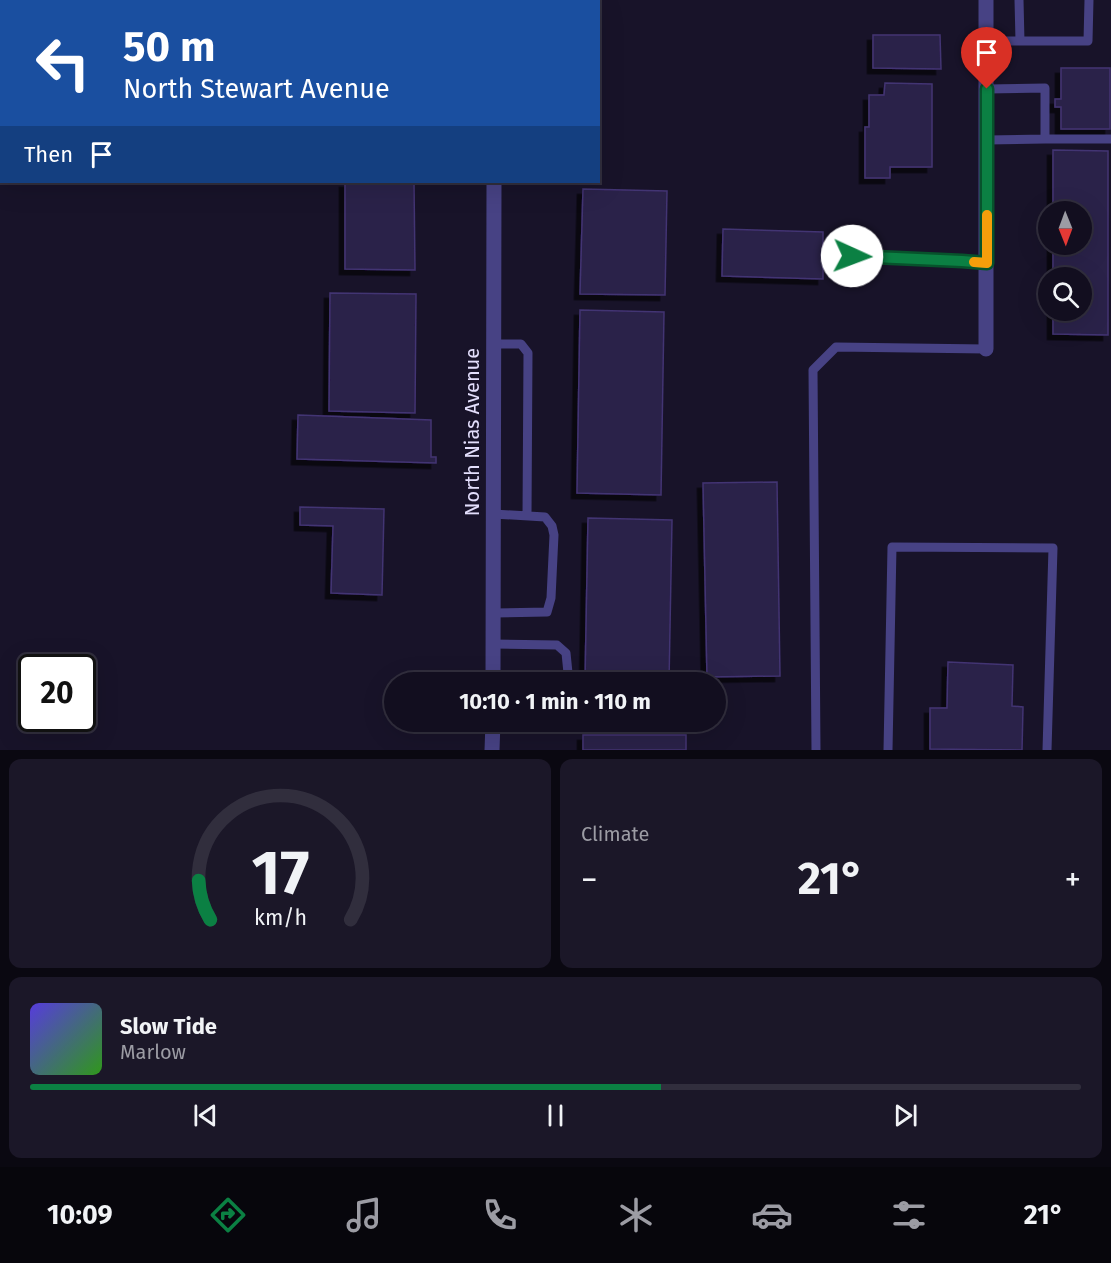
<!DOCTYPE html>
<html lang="en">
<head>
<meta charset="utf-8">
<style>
  body { margin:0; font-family:"Fira Sans",sans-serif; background:#1b1728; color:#f1f3f6; height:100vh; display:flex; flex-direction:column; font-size:22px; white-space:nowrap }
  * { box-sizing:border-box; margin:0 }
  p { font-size:20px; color:#9c9ca4 }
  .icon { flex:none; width:33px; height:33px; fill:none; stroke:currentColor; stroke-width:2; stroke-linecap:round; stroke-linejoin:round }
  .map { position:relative; height:750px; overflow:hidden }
  .sheet { display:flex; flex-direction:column; gap:9px; padding:9px; background:#0a0811; flex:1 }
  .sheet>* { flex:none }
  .hud { position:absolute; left:0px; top:0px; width:600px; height:183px; box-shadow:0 6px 24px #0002,0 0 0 2px #312e3d; background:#1a4fa0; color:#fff; overflow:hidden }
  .needle { width:39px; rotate:179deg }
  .fabs { position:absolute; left:1038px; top:201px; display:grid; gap:12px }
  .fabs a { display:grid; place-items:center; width:54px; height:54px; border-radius:50%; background:#120e1f; box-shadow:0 6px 24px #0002,0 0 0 2px #312e3d; font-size:30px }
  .speed { position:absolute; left:18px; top:654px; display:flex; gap:12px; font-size:30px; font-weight:700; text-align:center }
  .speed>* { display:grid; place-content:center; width:78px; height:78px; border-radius:50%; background:#120e1f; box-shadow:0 6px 24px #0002,0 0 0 2px #312e3d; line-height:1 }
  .speed .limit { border:3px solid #111; border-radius:9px; background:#fff; color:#111 }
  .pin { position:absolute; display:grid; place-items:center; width:51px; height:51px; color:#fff; margin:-62px -26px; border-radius:50% 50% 50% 0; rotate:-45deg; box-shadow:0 0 6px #0007 }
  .pin .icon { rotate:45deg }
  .me { position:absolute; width:66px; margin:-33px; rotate:92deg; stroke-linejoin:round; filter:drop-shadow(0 0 4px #0008) }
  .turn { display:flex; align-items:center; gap:21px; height:126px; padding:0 24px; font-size:27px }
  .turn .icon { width:78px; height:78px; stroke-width:2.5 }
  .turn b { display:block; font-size:42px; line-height:51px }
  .then { display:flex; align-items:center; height:57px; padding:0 24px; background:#0003; gap:12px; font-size:22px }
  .big { font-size:45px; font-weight:700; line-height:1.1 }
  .sheet .tile { flex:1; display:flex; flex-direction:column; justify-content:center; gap:9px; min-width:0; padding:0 21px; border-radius:12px; background:#1b1728 }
  .sheet .dial { align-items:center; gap:0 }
  .dial svg { height:156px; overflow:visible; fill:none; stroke:#312e3d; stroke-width:7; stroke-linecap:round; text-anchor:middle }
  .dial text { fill:#f1f3f6; stroke:none }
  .song { display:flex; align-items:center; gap:18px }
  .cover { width:72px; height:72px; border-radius:9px; background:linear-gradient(135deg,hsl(250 70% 55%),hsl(110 70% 35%)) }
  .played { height:6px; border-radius:3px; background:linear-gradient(90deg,#0b8043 60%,#312e3d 60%) }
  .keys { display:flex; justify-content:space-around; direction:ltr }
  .heat { display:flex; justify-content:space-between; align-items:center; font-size:33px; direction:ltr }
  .sheet .tiles { flex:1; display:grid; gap:9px; grid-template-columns:1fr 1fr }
  .tile:last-child { grid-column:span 2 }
  .trip { position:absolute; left:384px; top:672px; width:342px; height:60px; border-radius:30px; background:#120e1f; box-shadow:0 6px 24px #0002,0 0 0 2px #312e3d; font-weight:700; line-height:60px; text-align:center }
  .tab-bar { display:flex; height:96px; justify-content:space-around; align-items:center; background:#07060c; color:#9c9ca4 }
  .tab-bar .icon { width:42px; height:42px }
  .tab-bar .selected { color:#0b8043 }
  .tab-bar b { font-size:27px; color:#f1f3f6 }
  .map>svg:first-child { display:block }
</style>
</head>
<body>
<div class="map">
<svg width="1111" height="750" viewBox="0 0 1111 750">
  <defs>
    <filter id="shadow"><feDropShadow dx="-5.5" dy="5.5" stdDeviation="0" flood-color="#0009"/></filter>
  </defs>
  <rect width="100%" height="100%" fill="#181329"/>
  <!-- building -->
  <path fill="#2a2049" stroke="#433473" stroke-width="1.5" filter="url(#shadow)" d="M873,35H940L941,69L873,68Z
    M1061,68H1110V129H1061V107H1055V99H1061Z
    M885,83L932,84V167H890V178H865V127H869V95H884Z
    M1053,150L1108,151V335L1053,334V310H1082V278H1053V244H1082V212H1053Z
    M345,182H414L415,270L345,269Z
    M583,189L667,191L665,295L580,294Z
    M723,229L823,232V279L722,276Z
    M330,293L416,294L415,413L329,411Z
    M580,310L664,312L661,495L577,493Z
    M298,415L431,420V457H436V463L297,459Z
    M777,482L780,676L707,677L703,483Z
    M300,507L384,509L382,595L331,593L333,526L300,525Z
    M588,518L672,520L669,682H585Z
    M948,662L1013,665L1012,706L1023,707L1022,750L930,749V708H947Z
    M583,735H686V750H583Z"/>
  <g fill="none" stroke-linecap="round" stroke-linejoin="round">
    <!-- lane -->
    <path stroke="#474284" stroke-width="9" d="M1019,0L1020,41
      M986,41H1088L1089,0
      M987,89L1045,88V139L987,140
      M1045,139H1111
      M852,256L962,261L987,263
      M493,344H521L528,353L527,516
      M493,613L547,612L551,598L554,535L552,526L545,517L493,514
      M493,644L557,645L566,653L568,673L565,682
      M816,750L813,370L836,347L986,349
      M888,750L892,547L1053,548L1047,750"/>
    <!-- street -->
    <path stroke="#474284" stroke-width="15" d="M986,0V349
      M494,2V0
      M493,682L494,182
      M492,750L493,722"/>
  </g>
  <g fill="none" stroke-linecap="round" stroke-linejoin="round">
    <defs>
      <path id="route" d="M852,256L962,261L987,263V89"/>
    </defs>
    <!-- route casing -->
    <use href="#route" stroke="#07532c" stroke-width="15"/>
    <!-- route -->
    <use href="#route" stroke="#0b8043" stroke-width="10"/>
    <!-- slow -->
    <path stroke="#f59e0b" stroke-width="10" d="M974,262L987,263V215"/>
  </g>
  <g text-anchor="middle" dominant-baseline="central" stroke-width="4.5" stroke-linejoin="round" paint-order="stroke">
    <!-- street labels -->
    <g font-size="20" fill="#e3defc" stroke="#181329">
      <text transform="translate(472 432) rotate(-90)">North Nias Avenue</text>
    </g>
  </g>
</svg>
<div class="fabs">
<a><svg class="needle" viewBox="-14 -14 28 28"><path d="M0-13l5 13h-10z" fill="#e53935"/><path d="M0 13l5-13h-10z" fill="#9c9ca4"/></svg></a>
<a><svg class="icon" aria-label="search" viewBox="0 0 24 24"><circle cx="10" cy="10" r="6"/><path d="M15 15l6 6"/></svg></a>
</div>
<div class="speed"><div class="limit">20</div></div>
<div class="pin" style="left:987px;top:89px;background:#d93025"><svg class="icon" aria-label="arrive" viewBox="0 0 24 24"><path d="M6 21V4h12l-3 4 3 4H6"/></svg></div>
<svg class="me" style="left:852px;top:256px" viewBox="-20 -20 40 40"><circle r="19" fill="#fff"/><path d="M0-13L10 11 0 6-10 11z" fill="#0b8043"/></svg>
<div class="trip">10:10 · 1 min · 110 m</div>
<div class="hud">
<div class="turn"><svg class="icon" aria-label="left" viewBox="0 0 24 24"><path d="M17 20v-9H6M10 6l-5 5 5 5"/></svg><div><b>50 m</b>North Stewart Avenue</div></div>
<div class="then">Then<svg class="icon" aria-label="arrive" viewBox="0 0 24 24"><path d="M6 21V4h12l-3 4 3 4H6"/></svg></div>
</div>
</div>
<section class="sheet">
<div class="tiles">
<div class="tile dial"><svg viewBox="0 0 100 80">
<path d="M14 69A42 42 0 1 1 86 69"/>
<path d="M14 69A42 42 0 0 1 8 49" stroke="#0b8043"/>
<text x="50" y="56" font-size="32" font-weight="700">17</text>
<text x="50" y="72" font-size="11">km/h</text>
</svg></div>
<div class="tile"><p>Climate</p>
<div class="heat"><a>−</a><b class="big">21°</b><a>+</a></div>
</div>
<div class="tile">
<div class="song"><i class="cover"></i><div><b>Slow Tide</b><p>Marlow</p></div></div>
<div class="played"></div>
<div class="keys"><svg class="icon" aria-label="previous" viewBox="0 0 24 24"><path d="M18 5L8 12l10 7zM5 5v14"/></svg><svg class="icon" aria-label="pause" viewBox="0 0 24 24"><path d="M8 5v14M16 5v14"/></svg><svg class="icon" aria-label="next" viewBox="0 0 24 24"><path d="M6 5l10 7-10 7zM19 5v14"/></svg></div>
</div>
</div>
</section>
<nav class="tab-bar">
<b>10:09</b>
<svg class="icon selected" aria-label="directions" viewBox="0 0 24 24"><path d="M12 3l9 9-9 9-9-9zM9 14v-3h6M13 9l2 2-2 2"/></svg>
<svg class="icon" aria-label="music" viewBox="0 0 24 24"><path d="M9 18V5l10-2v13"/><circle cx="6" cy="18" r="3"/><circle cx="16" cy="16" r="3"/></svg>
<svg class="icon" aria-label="phone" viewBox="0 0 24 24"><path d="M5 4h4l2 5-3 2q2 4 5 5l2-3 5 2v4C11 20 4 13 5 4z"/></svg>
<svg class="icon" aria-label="climate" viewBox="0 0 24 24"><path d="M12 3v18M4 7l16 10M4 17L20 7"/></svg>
<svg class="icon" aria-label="car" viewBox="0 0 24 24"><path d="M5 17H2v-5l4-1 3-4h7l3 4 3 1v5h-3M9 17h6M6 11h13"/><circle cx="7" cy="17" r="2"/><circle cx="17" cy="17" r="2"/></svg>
<svg class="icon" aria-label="filters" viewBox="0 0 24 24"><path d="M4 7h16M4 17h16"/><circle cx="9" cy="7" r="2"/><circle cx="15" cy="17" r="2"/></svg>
<b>21°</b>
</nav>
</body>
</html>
